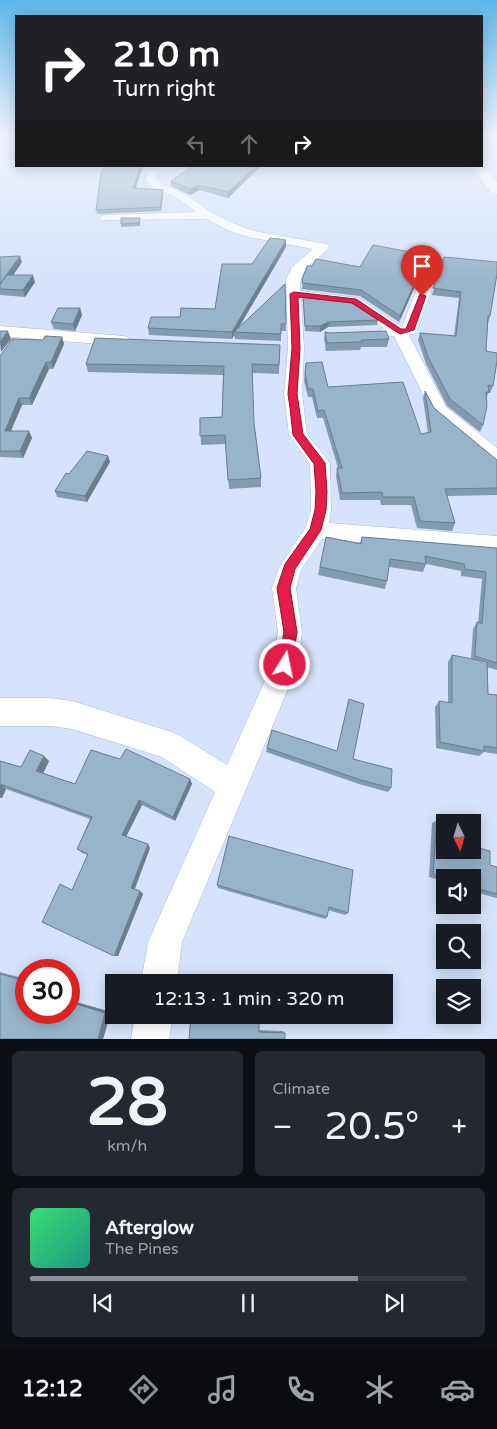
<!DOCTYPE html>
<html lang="en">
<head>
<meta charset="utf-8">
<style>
  body { margin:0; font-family:"Varela Round",sans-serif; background:#242831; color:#f1f3f6; height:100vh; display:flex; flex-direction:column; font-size:19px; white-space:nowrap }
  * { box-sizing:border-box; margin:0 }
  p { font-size:16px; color:#9ea1a6 }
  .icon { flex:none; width:28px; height:28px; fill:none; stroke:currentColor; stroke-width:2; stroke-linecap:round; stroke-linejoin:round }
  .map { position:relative; height:1039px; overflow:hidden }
  .details { display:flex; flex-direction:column; gap:12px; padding:12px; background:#0d0f14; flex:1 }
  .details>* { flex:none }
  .banner { position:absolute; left:15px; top:15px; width:468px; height:152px; border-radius:0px; box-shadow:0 2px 12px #0003; background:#202124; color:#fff; overflow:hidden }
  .needle { width:32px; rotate:175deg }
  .buttons { position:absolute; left:436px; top:814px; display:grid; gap:10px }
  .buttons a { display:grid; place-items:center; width:45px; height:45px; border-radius:0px; background:#171b24; box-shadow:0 2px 12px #0003; font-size:25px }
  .speed { position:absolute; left:15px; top:959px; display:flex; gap:10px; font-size:25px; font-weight:700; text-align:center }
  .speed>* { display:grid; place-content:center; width:65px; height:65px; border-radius:50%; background:#171b24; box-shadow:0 2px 12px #0003; line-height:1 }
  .speed .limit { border:8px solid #d22; background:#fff; color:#111 }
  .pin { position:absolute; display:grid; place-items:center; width:42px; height:42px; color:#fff; margin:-51px -21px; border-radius:50% 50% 50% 0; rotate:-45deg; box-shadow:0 0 5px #0007 }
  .pin .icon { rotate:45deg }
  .me { position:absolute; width:55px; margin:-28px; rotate:10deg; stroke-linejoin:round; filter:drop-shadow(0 0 4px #0008) }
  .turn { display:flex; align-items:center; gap:18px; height:105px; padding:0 15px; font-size:22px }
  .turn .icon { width:65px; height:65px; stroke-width:2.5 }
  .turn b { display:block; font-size:35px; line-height:42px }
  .lanes { display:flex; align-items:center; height:48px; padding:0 15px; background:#0003; justify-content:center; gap:25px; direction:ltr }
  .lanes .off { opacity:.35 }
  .big { font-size:38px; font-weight:600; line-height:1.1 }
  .details .widget { flex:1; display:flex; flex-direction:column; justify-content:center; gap:8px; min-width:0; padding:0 18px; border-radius:8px; background:#242831 }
  .details .dial { align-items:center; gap:0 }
  .dial b { font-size:65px; line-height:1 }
  .song { display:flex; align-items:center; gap:15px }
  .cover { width:60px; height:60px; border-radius:8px; background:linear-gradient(135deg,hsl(140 70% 55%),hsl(170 70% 35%)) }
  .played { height:5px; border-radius:2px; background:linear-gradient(90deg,#8c9099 75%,#363941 75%) }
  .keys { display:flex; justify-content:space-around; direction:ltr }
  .heat { display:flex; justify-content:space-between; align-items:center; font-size:28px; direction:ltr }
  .details .tiles { flex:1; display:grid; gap:12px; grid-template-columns:1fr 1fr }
  .widget:last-child { grid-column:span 2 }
  .trip { position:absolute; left:105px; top:974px; width:288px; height:50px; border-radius:0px; background:#171b24; box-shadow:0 2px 12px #0003; font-weight:600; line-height:50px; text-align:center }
  .menu { display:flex; height:80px; justify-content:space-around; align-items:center; background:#090b0e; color:#9ea1a6 }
  .menu .icon { width:35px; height:35px }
  .menu .current { color:#8c9099 }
  .menu b { font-size:22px; color:#f1f3f6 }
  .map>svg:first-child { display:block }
</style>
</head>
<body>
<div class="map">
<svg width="497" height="1039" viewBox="0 0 497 1039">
  <rect width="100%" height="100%" fill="#d6e3fc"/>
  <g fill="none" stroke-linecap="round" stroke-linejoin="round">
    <defs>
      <path id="street" d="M152,169L157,172L156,179L160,183L187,195L212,213L238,225L254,231L327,244L329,247L327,250C313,263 299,269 300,291L359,298L402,327L427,263L429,260H439L441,263L417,331L414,334L409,335L446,407L497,448V465L490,463L433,414L394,336L382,335L379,332L384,328L350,305L301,299L304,348L302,394L307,434L330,463L331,510L329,523L497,536V554L322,539L301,570L296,588L302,632L298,665L182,942L177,982H141L148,942L215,792L162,757L72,729L51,726H0V698H51L72,701L169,731L179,735L227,765L272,665L278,632L272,588L279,567L306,527L311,510L310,464L289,435L284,394L288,348L286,279L292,267L313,249L248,237L230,231L206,219L102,220L100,218L102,216L106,215L196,212L179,199L152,187L146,180L147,172Z
        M0,326L124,336L129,338L132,341L129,344L124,346L0,336Z
        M135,1015H173L169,1039H131Z"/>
      <path id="secondary" d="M481,165L497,182V194L492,193L469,166Z"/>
    </defs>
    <!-- street casing -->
    <use href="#street" stroke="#a8b9d7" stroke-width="1"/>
    <!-- secondary casing -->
    <use href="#secondary" stroke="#a8b9d7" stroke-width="1"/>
    <!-- street -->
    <use href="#street" fill="#fff" fill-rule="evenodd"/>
    <!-- secondary -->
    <use href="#secondary" fill="#fff" fill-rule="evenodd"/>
  </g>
  <!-- wall -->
  <path fill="#829baf" d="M261,166L228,198L199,190L190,195L171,186V181Z
    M135,188L163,194L161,211L97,214L96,210Z
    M140,222V226L121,227V224Z
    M286,247L238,329L285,284L286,331H281V341L235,339L234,335L232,339L149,335L148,328L180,317L215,309L252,264Z
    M427,255L426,262L399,322L360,296L302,289L303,277Z
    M0,257L22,262L13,275L35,282L25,297L0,295Z
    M444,257L490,316L488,323L486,351L493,386L490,393H488L487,397L483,425L480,432L447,406L426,364L418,340L420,333L454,336L459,298L432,295Z
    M303,296L378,320L377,325L328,327L320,332L305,331Z
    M80,308L82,315L75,331L54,329L51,322Z
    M325,332L329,333L389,339L387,347H361L360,350L326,351L324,339Z
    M62,337L64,344L53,369H49L32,405H22L11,431H29L32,438L23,458L0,457V356L43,340Z
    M280,345L279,374L252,373L254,423L261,478V487L229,489L225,444L201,445L200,418L222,417L223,375L88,372L86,364Z
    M306,363L328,387L421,434L428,433L423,398L425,391L434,408L497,460V495L447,496L455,523L452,531L417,528L411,505H381L380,500H340L336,476L337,468H338L323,418H317L312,397H308L304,381Z
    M108,456L110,462L87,502L57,497L55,491Z
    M326,537L360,543L362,537L497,548V670L487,667L488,694L497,695V754L484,752L479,756L436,748L435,707L439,701L448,703V662L452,655L471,659L473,629L477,622L478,623L482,579L461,576V571L426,564L423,572L389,567L387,581L385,589L318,575Z
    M349,699L353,759L391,788L388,792L359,784L266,752L267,748L337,751Z
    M120,759L190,779L192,784L175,821L142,805L126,836L148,844L150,848L135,889L140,891L143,894L118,956L72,890L88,855L82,853L77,849L90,819L6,789L2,798H0V761L21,767L49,761L43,773L75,784Z
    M437,820L445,850L490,865L497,894V898H496L472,891V878H445V882L429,877L432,823Z
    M229,836L348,913L345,915L328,910L327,917L325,919L218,888L217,885Z
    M0,972L26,979V1012H69V1000L111,1012L103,1039H0Z
    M191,1015L259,1030L283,1031L285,1033V1039Z"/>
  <!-- shaded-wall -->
  <path fill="#6a7e8e" d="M141,166H143L134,193L133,188Z
    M256,166H261L228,198V192Z
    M199,185V190L190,195V189Z
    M163,190V194L161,211L160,207Z
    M286,240V247L236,332H234V335L232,339V332Z
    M427,255L426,262L399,322L400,316Z
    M20,256L22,262L4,289L0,284Z
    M33,275L35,282L25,297L23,290Z
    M80,308L82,315L75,331L73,324Z
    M329,322L328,327L320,332V326Z
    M8,331L11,339L1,352L0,342Z
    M62,337L64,344L53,369L51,362Z
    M46,362L49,369L32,405L29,398Z
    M19,398L22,405L8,437L5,431Z
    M29,431L32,438L23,458L20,451Z
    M108,456L110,462L87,502L85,496Z
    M44,756L49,761L42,776L36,771Z
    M190,779L192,784L175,821L173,817Z
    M0,784L6,789L2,798L0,797Z
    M139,800L142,805L125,839L122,835Z
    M148,844L150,848L134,890L131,888Z
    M140,891L143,894L118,956H114Z
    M69,1000L111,1012L103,1039H98L69,1002Z"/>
  <!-- building -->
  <path fill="#97b4cb" stroke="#6a7e8e" d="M105,166H124V167L126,166H141L133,188L163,190L160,207L96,210L101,173Z
    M193,166H256L228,192L199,185L190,189L171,181Z
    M121,218H140L139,223L121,224Z
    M270,238L286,240L232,332L148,328L151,317H180L181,308L215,309L222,264H252Z
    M373,245L427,255L400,316L361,290L302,283L303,277L307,266H312L316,259L360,267Z
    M20,256L0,284L7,275H33L23,290L0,289V257Z
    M444,257L497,262V274L490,316H488L486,351L497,353V361L493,386L488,385L489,392H486L487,406L483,425L450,399L428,357L420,333L456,336L461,292L433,288Z
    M285,284L286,324H281V334L234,332Z
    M303,296L350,302L378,320L329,322L320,326H305Z
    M58,308H80L73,324L51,322Z
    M0,331H8L0,342Z
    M386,331L389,339L361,340L362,342L327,343L325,332L329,333Z
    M45,336L62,337L51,362H46L29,398H19L5,431H29L20,451H0V356L12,339L43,340Z
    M95,338L280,345L279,365L252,364L254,423L261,478L228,480L225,435L200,436V418L222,417L224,366L86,364Z
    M322,362L328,387L403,382L421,434L431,432L425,391L434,408L497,460V488L445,489L455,523L420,521L414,497H383L382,492L342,493L337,468H342L324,410L318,411L313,389H308L305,373L306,363Z
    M87,451L108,456L85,496L55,491L66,473L69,474Z
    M326,537L361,544L362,537L497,548V663L475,656L477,622L482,624L486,572L465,569L464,564L425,556L426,564L390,559L387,581L320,567Z
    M452,655L487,662L488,694L497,695V748L484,746V751L440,742L439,701L452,703Z
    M349,699L364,704L353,759L392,769L391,788L361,780L267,748L272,730L337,751Z
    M126,749L190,779L173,817L139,800L122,835L148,844L131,888L140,891L114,956L42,922L60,884L72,890L88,854L77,849L92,817L0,784V761L21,767L30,750L44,756L36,771L75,784L91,750L120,759Z
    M437,820L447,822H445V850H472V846L490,851V865L497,867V894L472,887V878H445L433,874Z
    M229,836L353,870L348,913L329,907L327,917L217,885Z
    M0,974L26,981V1012H69V1002L105,1013L98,1039H0Z
    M191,1015H259V1032L285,1033V1039H189Z"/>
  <!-- sky -->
  <linearGradient id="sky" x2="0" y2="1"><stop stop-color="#5db7e7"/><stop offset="0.48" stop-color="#edf2fe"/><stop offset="1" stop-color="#edf2fe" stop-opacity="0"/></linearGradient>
  <rect width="497" height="283" fill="url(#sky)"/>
  <!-- route -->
  <path fill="#e11d48" stroke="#92132f" d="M294,292L356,299L401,329H406L420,294L426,296L414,330L400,334L352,303L298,297L300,348L297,394L303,434L325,463L327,492L326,510L321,530L295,569L290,588L297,632L292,665L290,670L285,672L280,670L278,665L284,632L277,588L285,564L310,529L315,510L316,492L314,464L293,435L290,408L288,394L292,348L290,294Z"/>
</svg>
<div class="buttons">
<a><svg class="needle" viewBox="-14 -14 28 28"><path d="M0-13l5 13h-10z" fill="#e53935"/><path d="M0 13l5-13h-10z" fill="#9ea1a6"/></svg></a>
<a><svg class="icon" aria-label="sound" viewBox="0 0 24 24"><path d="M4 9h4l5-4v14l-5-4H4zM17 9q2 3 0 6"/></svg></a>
<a><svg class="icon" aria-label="search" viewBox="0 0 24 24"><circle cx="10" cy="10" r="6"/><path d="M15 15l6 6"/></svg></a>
<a><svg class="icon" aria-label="layers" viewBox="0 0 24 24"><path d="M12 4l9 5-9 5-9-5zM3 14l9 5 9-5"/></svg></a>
</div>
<div class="speed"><div class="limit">30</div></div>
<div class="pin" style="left:422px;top:296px;background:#d93025"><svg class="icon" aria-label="arrive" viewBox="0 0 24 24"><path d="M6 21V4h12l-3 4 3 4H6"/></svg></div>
<svg class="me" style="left:285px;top:665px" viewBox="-20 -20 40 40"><circle r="17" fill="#e11d48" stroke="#fff" stroke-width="3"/><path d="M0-11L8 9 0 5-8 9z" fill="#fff"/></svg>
<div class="trip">12:13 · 1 min · 320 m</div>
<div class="banner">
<div class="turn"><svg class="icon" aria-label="right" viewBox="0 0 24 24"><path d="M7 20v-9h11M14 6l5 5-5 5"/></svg><div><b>210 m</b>Turn right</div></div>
<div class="lanes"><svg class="icon off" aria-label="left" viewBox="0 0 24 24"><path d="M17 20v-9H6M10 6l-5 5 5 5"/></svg><svg class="icon off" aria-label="ahead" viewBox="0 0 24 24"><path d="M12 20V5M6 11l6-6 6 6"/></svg><svg class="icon" aria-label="right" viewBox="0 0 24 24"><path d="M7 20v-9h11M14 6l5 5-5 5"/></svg></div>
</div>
</div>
<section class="details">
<div class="tiles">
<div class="widget dial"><b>28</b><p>km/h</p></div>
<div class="widget"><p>Climate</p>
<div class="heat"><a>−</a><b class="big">20.5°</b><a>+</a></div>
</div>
<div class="widget">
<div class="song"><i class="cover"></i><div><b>Afterglow</b><p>The Pines</p></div></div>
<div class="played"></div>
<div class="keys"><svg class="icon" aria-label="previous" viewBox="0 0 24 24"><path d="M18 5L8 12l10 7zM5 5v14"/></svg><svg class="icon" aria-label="pause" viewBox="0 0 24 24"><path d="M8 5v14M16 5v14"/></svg><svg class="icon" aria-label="next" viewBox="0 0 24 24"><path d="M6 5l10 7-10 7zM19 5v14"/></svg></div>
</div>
</div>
</section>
<nav class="menu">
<b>12:12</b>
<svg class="icon current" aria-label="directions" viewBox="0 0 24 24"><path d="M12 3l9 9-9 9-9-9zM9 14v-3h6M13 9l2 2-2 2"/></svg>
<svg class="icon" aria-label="music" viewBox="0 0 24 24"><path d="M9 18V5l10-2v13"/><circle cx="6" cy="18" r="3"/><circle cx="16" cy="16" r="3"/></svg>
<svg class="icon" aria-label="phone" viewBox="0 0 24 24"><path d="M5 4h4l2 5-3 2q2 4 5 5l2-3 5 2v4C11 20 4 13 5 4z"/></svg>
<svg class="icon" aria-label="climate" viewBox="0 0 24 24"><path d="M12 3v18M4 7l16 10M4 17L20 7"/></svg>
<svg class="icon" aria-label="car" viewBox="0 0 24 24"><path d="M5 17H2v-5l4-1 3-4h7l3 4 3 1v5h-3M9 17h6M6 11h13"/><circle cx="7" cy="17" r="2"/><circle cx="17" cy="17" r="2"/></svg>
</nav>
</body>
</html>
